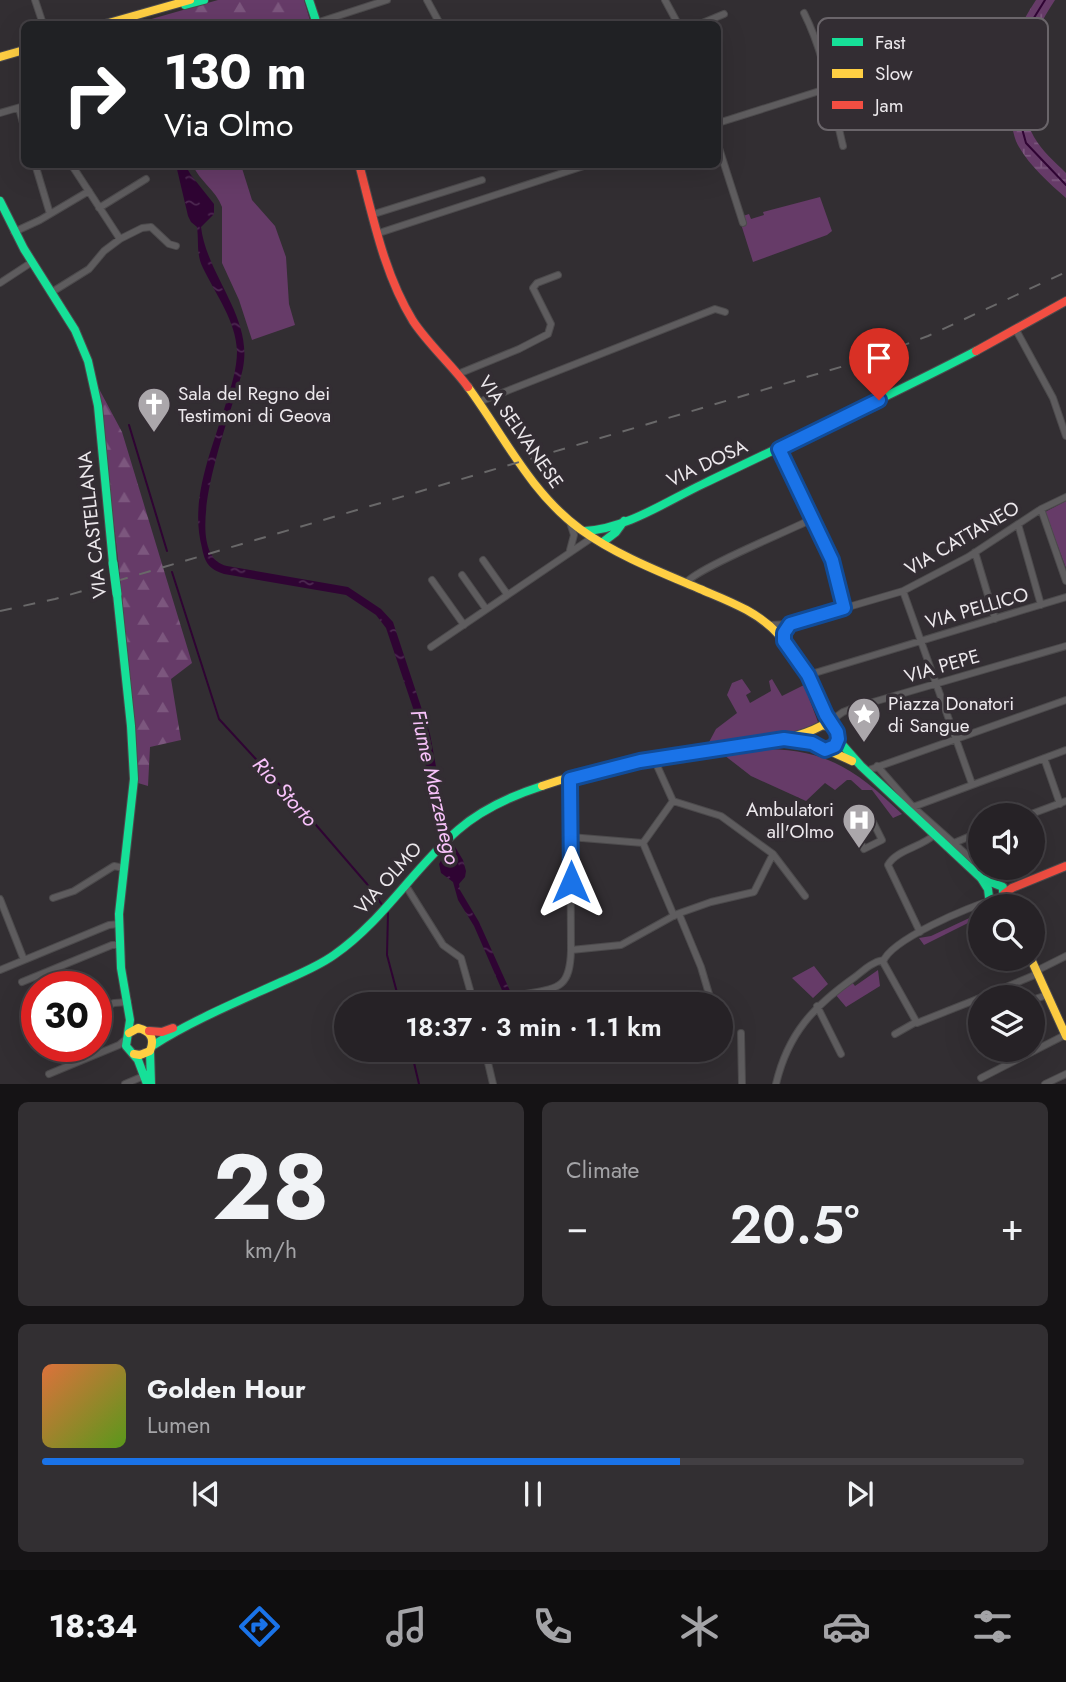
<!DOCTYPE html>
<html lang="en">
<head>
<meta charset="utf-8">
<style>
  body { margin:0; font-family:Jost,sans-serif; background:#322f32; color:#f1f3f6; height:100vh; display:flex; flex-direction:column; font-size:26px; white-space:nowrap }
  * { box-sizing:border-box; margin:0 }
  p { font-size:23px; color:#a4a4a7 }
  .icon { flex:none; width:38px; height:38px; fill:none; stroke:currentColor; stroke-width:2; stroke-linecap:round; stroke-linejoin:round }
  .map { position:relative; height:1084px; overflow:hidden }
  .sheet { display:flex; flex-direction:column; gap:18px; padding:18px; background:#151315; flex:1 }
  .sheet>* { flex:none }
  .guide { position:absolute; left:21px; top:21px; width:700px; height:147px; border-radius:10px; box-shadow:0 7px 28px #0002,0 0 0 2px #423f43; background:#202124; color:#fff; overflow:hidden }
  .controls { position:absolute; left:968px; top:803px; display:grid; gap:14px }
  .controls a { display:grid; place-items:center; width:77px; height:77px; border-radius:50%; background:#262226; box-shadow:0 7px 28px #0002,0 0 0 2px #423f43; font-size:35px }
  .speed { position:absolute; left:21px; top:971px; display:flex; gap:14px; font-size:35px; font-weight:700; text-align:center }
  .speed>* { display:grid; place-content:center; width:91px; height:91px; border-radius:50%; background:#262226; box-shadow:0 7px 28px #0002,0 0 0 2px #423f43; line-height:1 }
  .speed .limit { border:10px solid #d22; background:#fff; color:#111 }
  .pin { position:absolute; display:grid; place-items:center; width:60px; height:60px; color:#fff; margin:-72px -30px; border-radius:50% 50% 50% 0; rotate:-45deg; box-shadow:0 0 7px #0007 }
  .pin .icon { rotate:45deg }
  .me { position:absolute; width:77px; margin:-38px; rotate:0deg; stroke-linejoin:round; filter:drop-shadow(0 0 5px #0008) }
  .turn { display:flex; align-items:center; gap:24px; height:147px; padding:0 28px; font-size:32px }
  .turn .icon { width:91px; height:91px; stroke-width:2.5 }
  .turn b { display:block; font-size:49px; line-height:60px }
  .big { font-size:52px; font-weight:600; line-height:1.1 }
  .sheet .tile { flex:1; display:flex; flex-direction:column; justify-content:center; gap:10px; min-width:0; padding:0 24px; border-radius:10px; background:#322f32 }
  .sheet .dial { align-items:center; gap:0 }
  .dial b { font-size:91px; line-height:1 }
  .song { display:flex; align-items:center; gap:21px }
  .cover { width:84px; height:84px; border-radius:10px; background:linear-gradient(135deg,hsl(20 70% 55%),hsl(90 70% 35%)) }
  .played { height:7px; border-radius:4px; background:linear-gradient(90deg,#1a73e8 65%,#423f43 65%) }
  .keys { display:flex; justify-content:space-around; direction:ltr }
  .heat { display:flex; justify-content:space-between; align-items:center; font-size:38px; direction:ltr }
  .sheet .tiles { flex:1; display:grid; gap:18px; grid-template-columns:1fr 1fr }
  .tile:last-child { grid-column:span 2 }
  .trip { position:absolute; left:334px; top:992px; width:399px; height:70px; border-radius:35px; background:#262226; box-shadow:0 7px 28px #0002,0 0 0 2px #423f43; font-weight:600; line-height:70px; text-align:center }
  .dock { display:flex; height:112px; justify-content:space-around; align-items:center; background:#0f0e0f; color:#a4a4a7 }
  .dock .icon { width:49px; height:49px }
  .dock .active { color:#1a73e8 }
  .dock b { font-size:32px; color:#f1f3f6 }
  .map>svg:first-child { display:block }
</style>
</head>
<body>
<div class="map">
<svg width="1066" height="1084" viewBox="0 0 1066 1084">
  <defs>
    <pattern id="forest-firs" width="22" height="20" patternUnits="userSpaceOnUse" patternTransform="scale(1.75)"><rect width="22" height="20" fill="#663b68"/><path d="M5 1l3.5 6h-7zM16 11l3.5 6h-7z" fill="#7c577e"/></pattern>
    <pattern id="wetland-marsh" width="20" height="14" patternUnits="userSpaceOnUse" patternTransform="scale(1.75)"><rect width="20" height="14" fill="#663b68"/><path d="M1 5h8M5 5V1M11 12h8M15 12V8" fill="none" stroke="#7c577e"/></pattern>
    <pattern id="water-ripples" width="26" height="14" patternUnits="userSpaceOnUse" patternTransform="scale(1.75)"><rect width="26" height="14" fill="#2f0433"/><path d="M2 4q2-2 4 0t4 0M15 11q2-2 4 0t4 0" fill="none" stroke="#4d2951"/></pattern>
  </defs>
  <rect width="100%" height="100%" fill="#322e32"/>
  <!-- green -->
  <path fill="#663b68" d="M193,165H241L252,200L275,226L286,257L289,304L295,325L252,340L239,300L222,263V207C216,190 199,181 193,165Z
    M820,197L832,231L827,235L753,262L741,224L743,216L749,214L751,219L764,215L763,212Z
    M1066,501V568L1045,512Z
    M742,679L751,692L746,695L750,703L771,691L769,681L772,679L782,696L804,685L818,722L816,725L813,728L785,734L783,731L708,744L716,729L737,713L727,695L732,683Z
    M768,749C830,750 859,773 902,814L893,818L872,790H862L851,780H847L835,790L825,783L806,801L751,776L724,755Z
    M980,913V917L924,945L919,938L931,936Z
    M814,966L828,984L813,998L792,978Z
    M878,970L880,986L846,1007L835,994L852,982L855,986Z"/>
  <!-- forest -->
  <path fill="url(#forest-firs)" d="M218,0H304L311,24H279L278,20L264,24H134Z
    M98,387L122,432L192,663L171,679L181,740L150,747L148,786L138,783L119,568Z"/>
  <!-- wetland -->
  <path fill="url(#wetland-marsh)" d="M1036,0H1055C1028,41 1009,90 1034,137C1042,151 1055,162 1066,173V198C1049,183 1030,166 1019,147C1015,141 1014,134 1012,127C999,81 1010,38 1036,0Z"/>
  <!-- water -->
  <path fill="url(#water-ripples)" d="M176,165H185L191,175L214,204V214L201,227C207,276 253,317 243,368C236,403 173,553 227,566L348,587L381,609L393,622L430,734L449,837L463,860L466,871L465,877L459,884L460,890L479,922L516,1004H508L474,926L458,900L453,882L441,873L439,864L447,850L438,824L415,714L386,628L376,615L346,595L224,574C209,569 205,563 202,548C189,499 212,450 226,403C231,387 237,369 237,351C236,321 216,295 203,268C196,254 199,242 197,227L191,222L188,216Z"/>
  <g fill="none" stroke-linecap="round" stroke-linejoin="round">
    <!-- stream -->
    <path stroke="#2f0433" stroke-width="2" d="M1045,0L1019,42L1014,71L1015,103L1026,143L1066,185
      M129,425L167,551
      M172,572L219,719L310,818L367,884L383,906
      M388,913L387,955L400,1004
      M411,1050L419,1084"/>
    <defs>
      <path id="street" d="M35,0L43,24
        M427,0L440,24
        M665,0L678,24
        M804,13C825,55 832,101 843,146
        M316,23L387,0
        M700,24L724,14
        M19,108L24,127
        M0,113L24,106
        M718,123L829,88
        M718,145L743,223
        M35,164L50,214
        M71,164L120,239
        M99,208L146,179
        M374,214L482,180
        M14,232L40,220L89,191
        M379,233L590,164
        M0,283L32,262
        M52,292L89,269L104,251L120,239L142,228L151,227L169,244L176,246
        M1016,330L1053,398L1066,436
        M458,374L519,349L548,334L551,324L533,288L537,283L558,275
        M479,402L715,309L725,312
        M779,449L832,560L844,608
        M1041,509L1066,581
        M1018,524L1041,605
        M570,550L574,535L570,522
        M975,552L995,619
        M483,560L507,594
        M462,575L486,609
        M432,580L464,625
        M686,583C695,569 791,530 812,519
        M903,591L972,784
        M769,625L790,624L903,591L968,557L1041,509L1066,497
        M431,647L593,537
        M808,675L1066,597
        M829,722L843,712L856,707L1066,646
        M1044,758L1060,804
        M877,766L913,807L976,863L973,870
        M866,771L1066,700
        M570,779L571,950L621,945L677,914L711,902L754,892L773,854L721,816L673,801L654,759
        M673,801L643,843L674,916
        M910,810L913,807L1066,750
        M1026,816L1066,801
        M873,822L882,840L864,849L854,831Z
        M570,837L643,843
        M954,843L980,832
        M773,854L805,896
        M406,886L443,945L461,958L474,1004
        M53,898L74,891L114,866L124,868
        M0,899L24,960
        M679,914L701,967L709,994L685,1004
        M920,932L888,865C896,850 922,847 934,835
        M0,970L109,925L119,924
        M1036,971L1066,956
        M22,982L112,945H119
        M525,994C559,988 570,988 571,950
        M980,998L917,1023L883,962C890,940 970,906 993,900
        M980,998L1037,974
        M1032,1000L1047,995
        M817,1006L841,1054
        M96,1011L114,1003L128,1002
        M973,1024L980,1021
        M741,1033L742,1084
        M895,1034L916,1022
        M33,1037L37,1035
        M485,1050L493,1084
        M49,1074L119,1045L126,1039
        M981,1078L1065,1035
        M125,1084L146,1075
        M776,1084C788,1033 814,1006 855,977C864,970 872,962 883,960
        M1045,1084L1066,1074"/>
      <path id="fast" d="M309,0L317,24
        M185,5L204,0
        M0,201L24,249L75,330L88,361L98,406L113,563
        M585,531C626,529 667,501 703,484C794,440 886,398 976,351
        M603,542L616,532L624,521
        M117,594L131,726L134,779L119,914L121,968L130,1020L126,1046L138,1060L147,1084
        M839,741L861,766L981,878L988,889L989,897L1005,906
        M981,878L1003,887V897
        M152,1046C193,1020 237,1002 281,982C299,974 317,967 334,955C383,921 413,869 458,830C482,809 511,796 542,786
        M150,1051L151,1084"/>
      <path id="slow" d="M105,24L190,0
        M0,57L24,50
        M468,387C504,436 531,493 580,529C616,555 660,572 700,589C728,601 757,611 778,634C803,660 817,694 832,726
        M787,739L821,747L852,761
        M542,786C597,767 655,758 712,750C749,744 790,743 823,725L835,729L839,741
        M1031,959L1066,1036
        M129,1033L138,1028C151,1031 155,1039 150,1051L140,1055L134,1054"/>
      <path id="jam" d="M359,164C373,217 384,274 413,321C429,345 451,364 468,387
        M976,351L1066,301
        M1004,894L1012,888L1066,866
        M149,1031L162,1032L173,1028"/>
    </defs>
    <!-- street casing -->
    <use href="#street" stroke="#4c4a4c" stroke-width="8"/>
    <!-- fast casing -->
    <use href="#fast" stroke="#4c4a4c" stroke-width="10"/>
    <!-- slow casing -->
    <use href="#slow" stroke="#4c4a4c" stroke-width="10"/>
    <!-- jam casing -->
    <use href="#jam" stroke="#4c4a4c" stroke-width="10"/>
    <!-- street -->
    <use href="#street" stroke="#5e5c5e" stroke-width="6"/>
    <!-- fast -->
    <use href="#fast" stroke="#16e098" stroke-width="8"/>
    <!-- slow -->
    <use href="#slow" stroke="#ffcf43" stroke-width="8"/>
    <!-- jam -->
    <use href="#jam" stroke="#f24e42" stroke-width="8"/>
    <!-- rail -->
    <path stroke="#696869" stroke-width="2" stroke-dasharray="12 12" stroke-linecap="butt" d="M0,611L55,599L137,575L861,361L928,336L1066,272"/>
    <defs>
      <path id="fast-bridge" d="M113,563L117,594"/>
    </defs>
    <!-- fast-bridge casing -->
    <use href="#fast-bridge" stroke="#4c4a4c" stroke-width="10" stroke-linecap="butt"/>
    <!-- fast-bridge -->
    <use href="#fast-bridge" stroke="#16e098" stroke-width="9"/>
  </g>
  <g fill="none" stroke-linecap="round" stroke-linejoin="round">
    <defs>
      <path id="route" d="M571,882L570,779L640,761L784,739L812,743L825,750L835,746L838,739L837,732L826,715L808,675L784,641V633L790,624L844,608L832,560L779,449L879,400"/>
    </defs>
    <!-- route casing -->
    <use href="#route" stroke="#114b97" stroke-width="18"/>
    <!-- route -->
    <use href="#route" stroke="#1a73e8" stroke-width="12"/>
  </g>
  <!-- icons -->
  <defs>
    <symbol id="church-pin" viewBox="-11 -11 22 30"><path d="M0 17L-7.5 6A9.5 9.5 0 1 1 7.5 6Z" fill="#aba7ab" stroke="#332d33"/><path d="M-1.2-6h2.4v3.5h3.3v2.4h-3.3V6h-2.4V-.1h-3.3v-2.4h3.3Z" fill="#fff"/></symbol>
    <symbol id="sight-pin" viewBox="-11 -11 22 30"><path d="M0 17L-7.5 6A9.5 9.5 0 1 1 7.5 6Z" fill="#aba7ab" stroke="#332d33"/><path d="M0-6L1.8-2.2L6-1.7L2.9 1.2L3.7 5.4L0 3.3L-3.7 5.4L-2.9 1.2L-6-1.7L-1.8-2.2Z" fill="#fff"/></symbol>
    <symbol id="hospital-pin" viewBox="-11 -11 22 30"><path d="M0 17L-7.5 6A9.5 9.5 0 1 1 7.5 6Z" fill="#aba7ab" stroke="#332d33"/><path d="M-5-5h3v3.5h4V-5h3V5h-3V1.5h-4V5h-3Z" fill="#fff"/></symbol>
  </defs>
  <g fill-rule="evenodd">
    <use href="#church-pin" x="135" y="385" width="38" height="52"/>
    <use href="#sight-pin" x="845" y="695" width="38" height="52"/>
    <use href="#hospital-pin" x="840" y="801" width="38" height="52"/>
  </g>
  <g text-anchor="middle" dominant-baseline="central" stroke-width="7" stroke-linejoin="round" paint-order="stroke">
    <!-- poi labels -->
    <g font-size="19" fill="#ece8ec" stroke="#332d33" text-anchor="start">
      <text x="178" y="393">Sala del Regno dei<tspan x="178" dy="22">Testimoni di Geova</tspan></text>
      <text x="888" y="703">Piazza Donatori<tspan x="888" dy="22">di Sangue</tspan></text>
      <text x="834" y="809" text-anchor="end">Ambulatori<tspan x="834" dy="22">all'Olmo</tspan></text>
    </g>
    <!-- street labels -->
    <g font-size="19" fill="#ece8ec" stroke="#332d33">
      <text transform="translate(521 432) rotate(55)">VIA SELVANESE</text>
      <text transform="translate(707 463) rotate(-25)">VIA DOSA</text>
      <text transform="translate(92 525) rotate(-96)">VIA CASTELLANA</text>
      <text transform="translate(962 538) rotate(-30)">VIA CATTANEO</text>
      <text transform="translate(977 608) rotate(-16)">VIA PELLICO</text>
      <text transform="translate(942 666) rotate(-16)">VIA PEPE</text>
      <text transform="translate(388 878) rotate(-48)">VIA OLMO</text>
    </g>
    <!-- water labels -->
    <g font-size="21" font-style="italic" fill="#f8c2fa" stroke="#332d33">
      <text transform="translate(435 787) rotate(77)">Fiume Marzenego</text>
      <text transform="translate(285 792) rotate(48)">Rio Storto</text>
    </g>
  </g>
  <!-- legend -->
  <rect x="818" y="18" width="230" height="112" rx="10" fill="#332d33" stroke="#6a656a" stroke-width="2"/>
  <rect x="832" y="38" width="31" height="8" fill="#16e098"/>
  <rect x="832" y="69" width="31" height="9" fill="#ffcf43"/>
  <rect x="832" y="101" width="31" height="8" fill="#f24e42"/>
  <g font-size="19" fill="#ece8ec">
    <text x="875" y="49">Fast</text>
    <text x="875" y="80">Slow</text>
    <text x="875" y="112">Jam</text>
  </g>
</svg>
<div class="controls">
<a><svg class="icon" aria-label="sound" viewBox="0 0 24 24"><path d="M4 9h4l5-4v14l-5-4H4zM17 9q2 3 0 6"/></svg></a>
<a><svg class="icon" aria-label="search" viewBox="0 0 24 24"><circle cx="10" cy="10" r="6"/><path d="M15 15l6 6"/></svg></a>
<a><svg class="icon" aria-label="layers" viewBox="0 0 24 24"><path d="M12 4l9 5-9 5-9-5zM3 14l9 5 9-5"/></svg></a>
</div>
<div class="speed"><div class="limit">30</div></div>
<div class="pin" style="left:879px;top:400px;background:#d93025"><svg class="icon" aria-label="arrive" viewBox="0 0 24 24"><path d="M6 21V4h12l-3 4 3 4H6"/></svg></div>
<svg class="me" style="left:571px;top:882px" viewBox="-20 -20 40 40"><path d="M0-17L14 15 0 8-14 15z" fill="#1a73e8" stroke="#fff" stroke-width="4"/></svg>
<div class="trip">18:37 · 3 min · 1.1 km</div>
<div class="guide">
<div class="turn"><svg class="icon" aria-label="right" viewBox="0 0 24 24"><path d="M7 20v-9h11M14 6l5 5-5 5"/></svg><div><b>130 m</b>Via Olmo</div></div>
</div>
</div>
<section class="sheet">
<div class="tiles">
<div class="tile dial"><b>28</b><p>km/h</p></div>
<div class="tile"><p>Climate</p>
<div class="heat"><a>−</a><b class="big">20.5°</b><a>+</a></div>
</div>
<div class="tile">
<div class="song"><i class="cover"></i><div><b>Golden Hour</b><p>Lumen</p></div></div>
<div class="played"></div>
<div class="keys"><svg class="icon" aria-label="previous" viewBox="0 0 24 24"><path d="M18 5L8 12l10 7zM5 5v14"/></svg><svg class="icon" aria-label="pause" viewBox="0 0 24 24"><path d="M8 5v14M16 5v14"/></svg><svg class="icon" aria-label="next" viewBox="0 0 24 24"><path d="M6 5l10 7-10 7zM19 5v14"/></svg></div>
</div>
</div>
</section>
<nav class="dock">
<b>18:34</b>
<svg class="icon active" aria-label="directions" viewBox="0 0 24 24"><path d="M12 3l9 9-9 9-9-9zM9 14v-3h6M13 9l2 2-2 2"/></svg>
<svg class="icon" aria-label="music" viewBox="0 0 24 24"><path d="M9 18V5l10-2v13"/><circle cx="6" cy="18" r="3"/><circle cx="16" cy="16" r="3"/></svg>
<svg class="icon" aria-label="phone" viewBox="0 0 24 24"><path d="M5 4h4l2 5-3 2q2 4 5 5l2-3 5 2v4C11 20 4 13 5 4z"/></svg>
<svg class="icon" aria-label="climate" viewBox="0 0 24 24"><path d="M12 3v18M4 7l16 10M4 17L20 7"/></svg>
<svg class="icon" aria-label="car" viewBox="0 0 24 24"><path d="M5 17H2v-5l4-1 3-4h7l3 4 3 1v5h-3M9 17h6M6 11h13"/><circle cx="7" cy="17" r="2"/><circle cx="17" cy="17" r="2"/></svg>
<svg class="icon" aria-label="filters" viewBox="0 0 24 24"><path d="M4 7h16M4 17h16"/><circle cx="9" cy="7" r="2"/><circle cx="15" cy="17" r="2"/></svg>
</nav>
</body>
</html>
